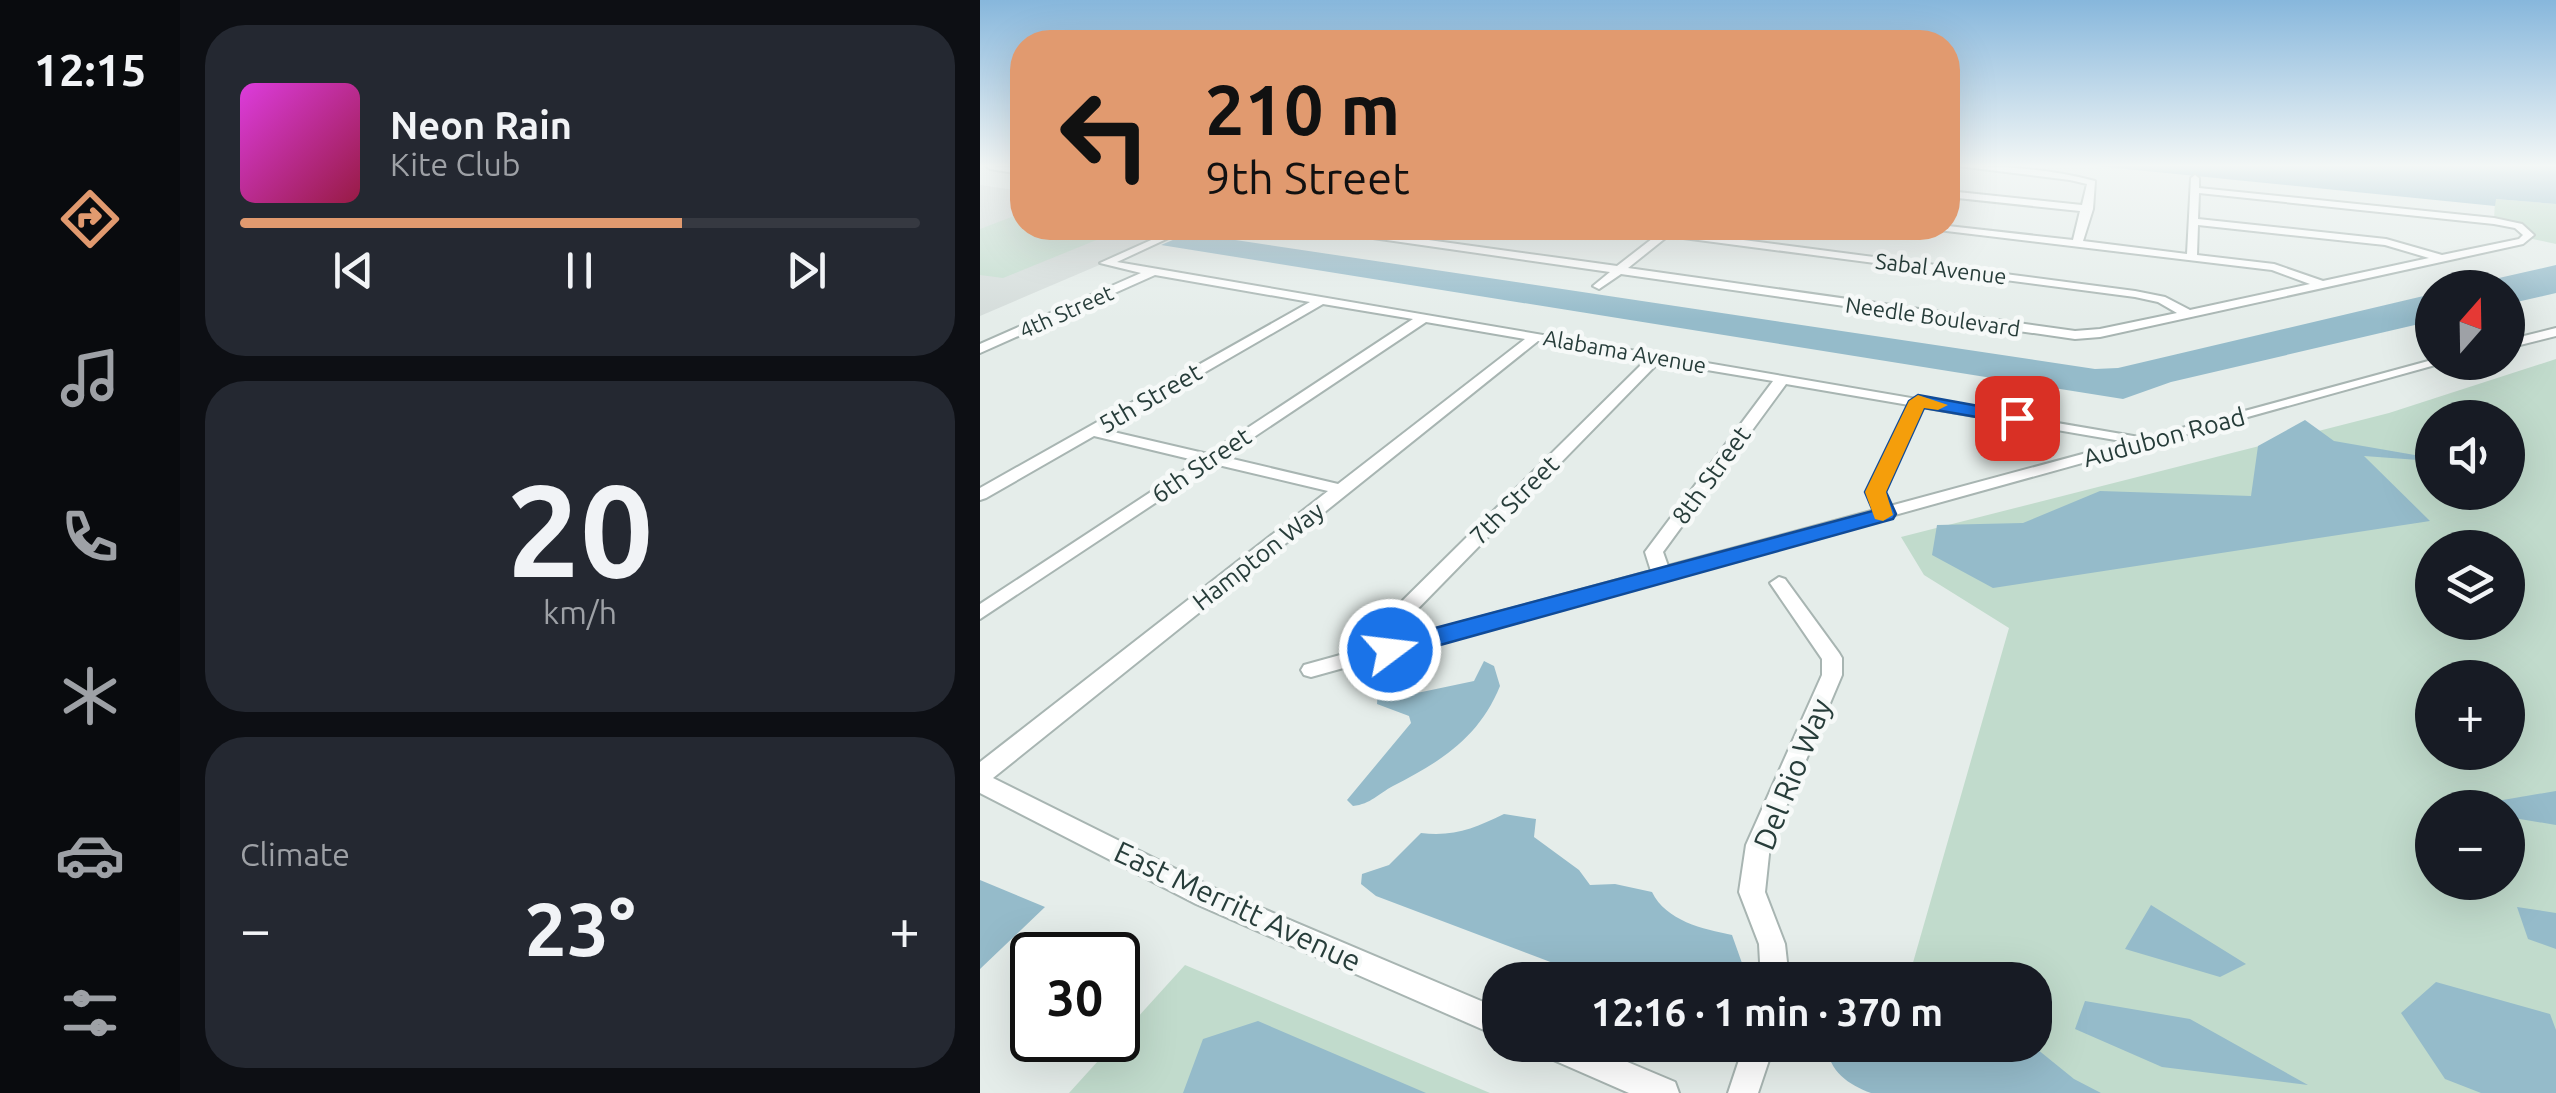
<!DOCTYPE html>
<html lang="en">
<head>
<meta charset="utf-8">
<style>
  body { margin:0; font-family:Ubuntu,sans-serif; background:#242831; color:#f1f3f6; height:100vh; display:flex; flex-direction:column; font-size:38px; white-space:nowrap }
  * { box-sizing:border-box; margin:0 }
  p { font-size:32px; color:#9ea1a6 }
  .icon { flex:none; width:55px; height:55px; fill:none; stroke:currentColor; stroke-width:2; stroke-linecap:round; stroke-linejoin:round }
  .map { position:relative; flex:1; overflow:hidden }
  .drawer { display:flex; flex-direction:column; gap:25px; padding:25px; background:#0d0f14; width:800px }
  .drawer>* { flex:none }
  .top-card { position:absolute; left:30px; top:30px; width:950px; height:210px; border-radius:40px; box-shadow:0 10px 40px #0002; background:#e19a6f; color:#111; overflow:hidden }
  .needle { width:65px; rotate:20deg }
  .buttons { position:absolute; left:1435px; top:270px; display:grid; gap:20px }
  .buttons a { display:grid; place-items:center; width:110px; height:110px; border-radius:50%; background:#171b24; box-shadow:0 10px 40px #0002; font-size:50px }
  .speed { position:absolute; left:30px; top:932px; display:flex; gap:20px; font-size:50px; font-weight:700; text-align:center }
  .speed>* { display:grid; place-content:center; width:130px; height:130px; border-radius:50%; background:#171b24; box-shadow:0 10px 40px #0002; line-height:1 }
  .speed .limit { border:5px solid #111; border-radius:15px; background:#fff; color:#111 }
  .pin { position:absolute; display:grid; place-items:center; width:85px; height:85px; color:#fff; margin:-42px; border-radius:20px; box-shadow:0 5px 15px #0006 }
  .me { position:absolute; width:110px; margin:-55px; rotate:75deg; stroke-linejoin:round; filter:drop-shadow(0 0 8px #0008) }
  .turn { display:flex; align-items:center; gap:35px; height:210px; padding:0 30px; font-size:45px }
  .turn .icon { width:130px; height:130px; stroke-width:2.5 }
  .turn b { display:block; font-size:70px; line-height:85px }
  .big { font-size:75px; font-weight:600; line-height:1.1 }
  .drawer .tile { flex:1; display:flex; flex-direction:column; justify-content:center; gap:15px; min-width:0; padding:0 35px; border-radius:40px; background:#242831 }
  .drawer .dial { align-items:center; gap:0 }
  .dial b { font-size:130px; line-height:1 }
  .song { display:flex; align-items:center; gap:30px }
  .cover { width:120px; height:120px; border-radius:15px; background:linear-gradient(135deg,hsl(300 70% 55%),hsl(340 70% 35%)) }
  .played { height:10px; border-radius:5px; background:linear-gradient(90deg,#e19a6f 65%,#363941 65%) }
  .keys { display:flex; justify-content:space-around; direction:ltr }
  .heat { display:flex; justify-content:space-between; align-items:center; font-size:55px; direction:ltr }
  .trip { position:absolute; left:502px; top:962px; width:570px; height:100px; border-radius:40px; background:#171b24; box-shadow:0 10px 40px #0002; font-weight:600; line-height:100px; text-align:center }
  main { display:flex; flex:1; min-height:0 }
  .tabs { display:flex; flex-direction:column; width:180px; justify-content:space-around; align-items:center; background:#090b0e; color:#9ea1a6 }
  .tabs .icon { width:70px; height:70px }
  .tabs .on { color:#e19a6f }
  .tabs b { font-size:45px; color:#f1f3f6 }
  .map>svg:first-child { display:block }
</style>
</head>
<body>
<main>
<nav class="tabs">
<b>12:15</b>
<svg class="icon on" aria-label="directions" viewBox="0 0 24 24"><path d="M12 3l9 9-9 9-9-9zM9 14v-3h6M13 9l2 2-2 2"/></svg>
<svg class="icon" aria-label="music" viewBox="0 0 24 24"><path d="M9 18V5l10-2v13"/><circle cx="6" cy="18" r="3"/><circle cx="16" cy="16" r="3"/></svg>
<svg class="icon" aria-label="phone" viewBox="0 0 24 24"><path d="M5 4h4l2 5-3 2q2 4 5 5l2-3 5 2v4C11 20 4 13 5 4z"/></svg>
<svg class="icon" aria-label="climate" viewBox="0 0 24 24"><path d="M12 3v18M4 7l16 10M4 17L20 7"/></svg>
<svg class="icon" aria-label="car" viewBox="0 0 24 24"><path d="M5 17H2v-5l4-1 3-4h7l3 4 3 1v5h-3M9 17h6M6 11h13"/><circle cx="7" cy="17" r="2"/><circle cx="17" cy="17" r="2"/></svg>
<svg class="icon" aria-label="filters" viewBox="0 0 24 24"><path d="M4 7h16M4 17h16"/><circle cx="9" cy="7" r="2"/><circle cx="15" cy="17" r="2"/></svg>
</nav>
<section class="drawer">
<div class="tile">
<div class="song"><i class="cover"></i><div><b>Neon Rain</b><p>Kite Club</p></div></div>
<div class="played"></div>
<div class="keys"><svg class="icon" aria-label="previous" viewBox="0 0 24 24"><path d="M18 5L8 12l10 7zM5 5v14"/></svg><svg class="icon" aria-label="pause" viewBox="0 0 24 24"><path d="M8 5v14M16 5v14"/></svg><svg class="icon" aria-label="next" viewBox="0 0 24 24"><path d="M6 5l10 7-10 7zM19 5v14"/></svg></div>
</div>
<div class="tile dial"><b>20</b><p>km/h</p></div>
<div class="tile"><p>Climate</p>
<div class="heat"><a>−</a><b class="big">23°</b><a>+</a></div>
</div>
</section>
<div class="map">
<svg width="1576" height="1093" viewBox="0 0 1576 1093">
  <rect width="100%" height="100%" fill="#e5edea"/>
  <!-- built -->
  <path fill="#d4dcda" d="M0,185L42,191V228H206L0,316Z"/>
  <!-- green -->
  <path fill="#c1dbcc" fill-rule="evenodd" d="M1515,199L1576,204V244L1548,238L1546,231L1514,221Z
    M42,213V228H146L23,278L0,275V229Z
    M1576,359V1093H1089L954,1045H1055V980H928L1029,628L944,575L921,537L1409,413ZM1452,418H1528V492H1452ZM1452,548H1528V622H1452ZM1452,678H1528V752H1452ZM1452,808H1528V882H1452Z
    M205,965L510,1093H89Z"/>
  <!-- water -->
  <path fill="#95bbca" d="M1116,166H1576V204L1516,199L1515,206Z
    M209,233L1115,369L1138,368L1452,294V321L1191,382L1143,399L181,245Z
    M1576,265V293L1528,304V288L1479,287Z
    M1325,420L1354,441L1452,458V461L1384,456L1450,521L1013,588L952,555L957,525L1043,523L1120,491L1271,496L1278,446Z
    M504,661L514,666L520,686C499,738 460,762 413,786C398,794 391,804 373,806L367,800L431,723L429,716L397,704L398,690L417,686L437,693L494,681Z
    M1576,791V825L1528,817V808L1519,807L1517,801Z
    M524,814L556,819L554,837L599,870L610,885L635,884L672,892C686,921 723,929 752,935L768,980H618L396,896L381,884L382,874L409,865L441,833C474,837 495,828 524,814Z
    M0,880L65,907L0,969Z
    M1171,905L1266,964L1240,977L1145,949Z
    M1537,907L1576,913V949L1548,939Z
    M1456,982L1570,1014L1576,1030V1093H1501L1465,1079L1421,1013Z
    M1105,1001L1210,1019L1328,1085L1182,1067L1095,1029Z
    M278,1021L446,1093H203L223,1039Z
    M847,1045H1052L1094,1079L1121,1093H891C869,1085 848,1071 847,1045Z"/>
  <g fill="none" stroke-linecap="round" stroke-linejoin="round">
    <defs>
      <path id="minor" d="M6,166L42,168V174L10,169Z
        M978,166C1023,166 1071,169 1115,181L1113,209L1103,241L1207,254L1211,178L1215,175L1219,178V188L1514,218L1542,224L1554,235L1543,244L1120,337L1095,339L641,274L619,289L613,286L630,272L344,231L339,228H362L637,266L677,235L650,231L645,228H691L694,231L1155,291L1185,297L1210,310L1330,284L1292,270L958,230L957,228L968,226L1093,240L1100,211L968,197V191L1102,205L1107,184L1090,180ZM1219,193L1514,224L1535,228L1543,235L1539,239L1462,255L1406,239L1218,219ZM1218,225L1405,245L1449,258L1343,281L1294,264L1217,255ZM688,236L1155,297L1178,302L1197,313L1120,329L1095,331L648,268Z
        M198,228H210L137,262L1165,438L1452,360V362H1466L331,677L324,675L321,670L324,665L400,644V625L403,620L666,360L558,341L13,778L234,888L520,1009V1037L216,904L0,793V762L348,491L234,464L0,619V604L218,461L114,436L6,498L0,500V488L330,302L175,275L0,353V344L161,273L120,263ZM343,304L433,319L228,454L125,430ZM446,322L545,339L358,484L244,457ZM679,362L793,381L665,552L671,571L420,639V627ZM806,384L929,405L887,492L895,510L688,566L683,552ZM942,407L1147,442L910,506L903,492Z
        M1576,328V336L1528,348V340Z
        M799,577L805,579L859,653L862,658V675L790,845L785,892L805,944L809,980H781L779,944L759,892L766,845L842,675V659L790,583Z
        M557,1045H607L695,1082L699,1093H649L562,1055Z
        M764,1045H794L778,1093H748Z"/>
    </defs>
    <!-- minor casing -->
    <use href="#minor" stroke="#a8b5b2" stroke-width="4"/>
    <!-- minor -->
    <use href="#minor" fill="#fff" fill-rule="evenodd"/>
  </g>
  <!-- sky -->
  <linearGradient id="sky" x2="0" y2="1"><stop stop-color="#87b7dc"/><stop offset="0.52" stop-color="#f3f7f6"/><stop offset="1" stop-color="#f3f7f6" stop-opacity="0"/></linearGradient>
  <rect width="1576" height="319" fill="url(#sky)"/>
  <!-- route -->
  <path fill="#1a73e8" stroke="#114b97" stroke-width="2.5" d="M938,395L1037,413L1046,418L1037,424L944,408L906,492L916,514L913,519L410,659L401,656L397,650L401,643L410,640L893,511L885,492L929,401Z"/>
  <!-- slow -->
  <path fill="#f59e0b" d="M938,395L968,405L958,410L944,408L906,492L913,515L903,521L895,519L885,492L929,401Z"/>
  <g text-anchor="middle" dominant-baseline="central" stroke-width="9" stroke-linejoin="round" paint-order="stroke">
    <!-- far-street labels -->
    <g font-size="22" fill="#273d3a" stroke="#f6f9f8">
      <text transform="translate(961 268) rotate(7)">Sabal Avenue</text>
      <text transform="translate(86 311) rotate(-24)">4th Street</text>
      <text transform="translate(953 316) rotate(8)">Needle Boulevard</text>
      <text transform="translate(645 351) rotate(10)">Alabama Avenue</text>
    </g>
    <!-- street labels -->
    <g font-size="25" fill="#273d3a" stroke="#f6f9f8">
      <text transform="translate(170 398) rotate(-30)">5th Street</text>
      <text transform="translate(1184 437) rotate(-15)">Audubon Road</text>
      <text transform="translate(221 465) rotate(-34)">6th Street</text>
      <text transform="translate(731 475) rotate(-54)">8th Street</text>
      <text transform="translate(534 500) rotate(-45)">7th Street</text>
      <text transform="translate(278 556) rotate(-38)">Hampton Way</text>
    </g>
    <!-- near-street labels -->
    <g font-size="30" fill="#273d3a" stroke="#f6f9f8">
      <text transform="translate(812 774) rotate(-68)">Del Rio Way</text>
      <text transform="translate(258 906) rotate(25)">East Merritt Avenue</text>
    </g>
  </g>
</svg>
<div class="buttons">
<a><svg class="needle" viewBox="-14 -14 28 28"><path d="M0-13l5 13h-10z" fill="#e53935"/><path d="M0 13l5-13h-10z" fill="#9ea1a6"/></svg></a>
<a><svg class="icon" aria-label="sound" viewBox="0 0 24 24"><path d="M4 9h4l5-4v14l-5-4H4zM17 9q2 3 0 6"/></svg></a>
<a><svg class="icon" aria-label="layers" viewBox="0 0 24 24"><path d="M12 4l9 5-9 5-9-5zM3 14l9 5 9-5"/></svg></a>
<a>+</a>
<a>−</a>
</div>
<div class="speed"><div class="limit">30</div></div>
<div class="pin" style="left:1037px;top:418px;background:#d93025"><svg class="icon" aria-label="arrive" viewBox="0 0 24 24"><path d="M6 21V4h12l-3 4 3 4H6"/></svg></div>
<svg class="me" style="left:410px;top:650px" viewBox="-20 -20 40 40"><circle r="17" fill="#1a73e8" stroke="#fff" stroke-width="3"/><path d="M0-11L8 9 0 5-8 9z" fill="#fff"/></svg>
<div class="trip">12:16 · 1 min · 370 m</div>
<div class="top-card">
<div class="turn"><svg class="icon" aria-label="left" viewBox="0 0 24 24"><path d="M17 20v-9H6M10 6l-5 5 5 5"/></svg><div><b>210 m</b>9th Street</div></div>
</div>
</div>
</main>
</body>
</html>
